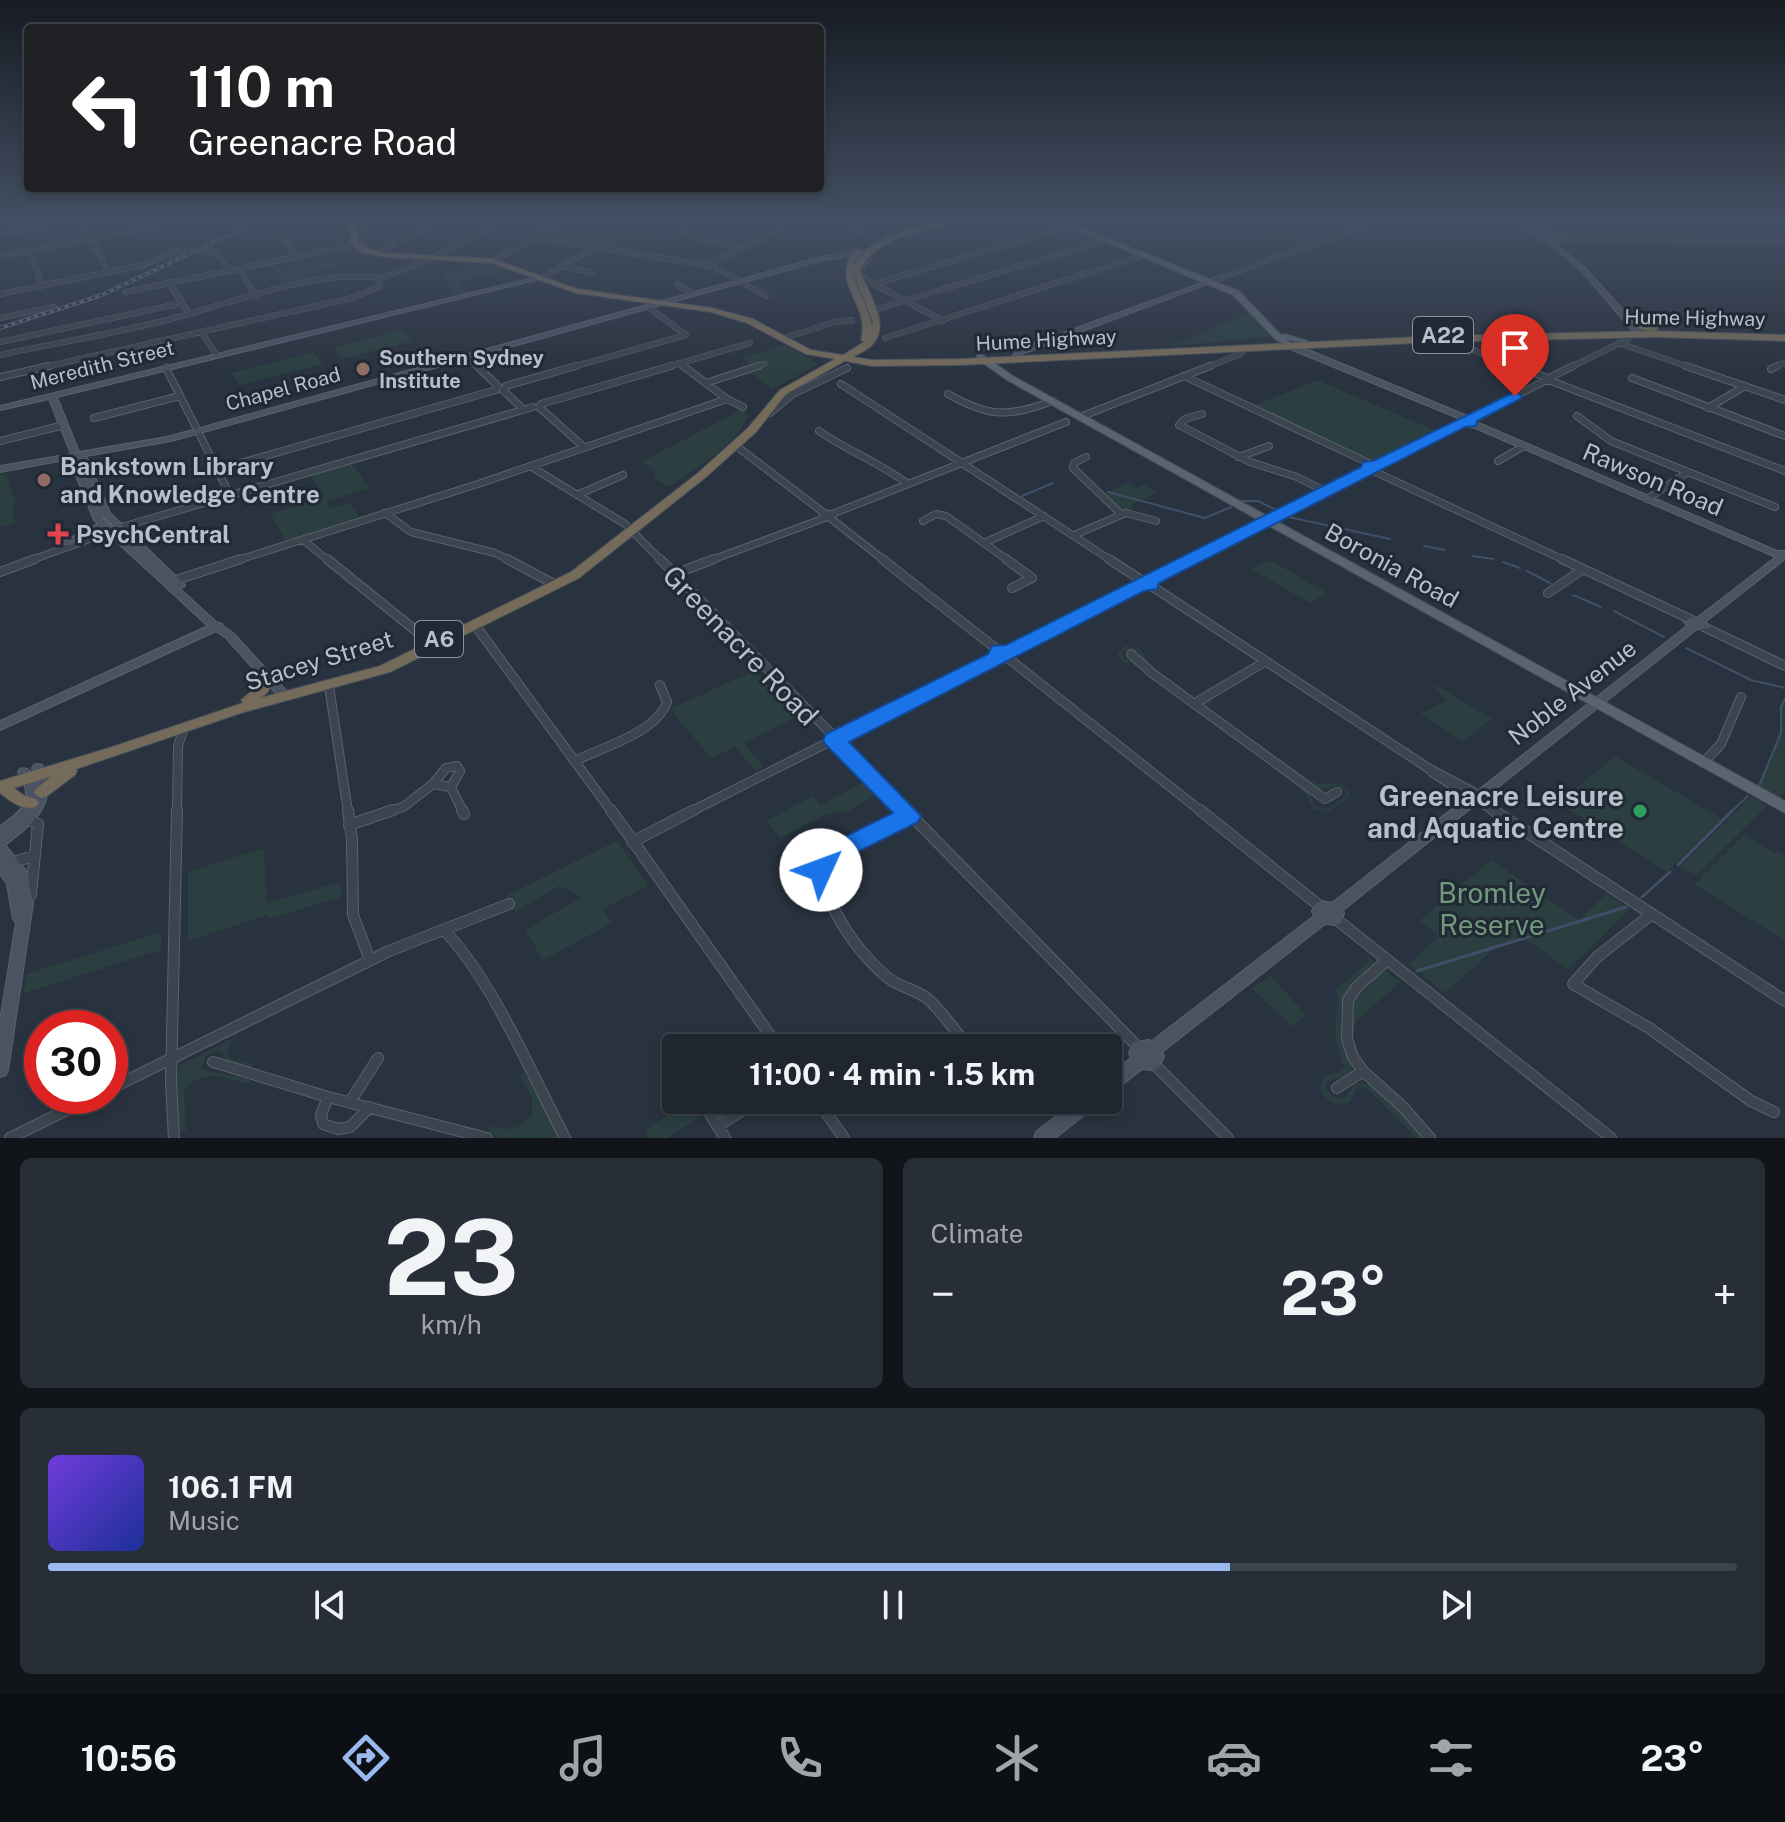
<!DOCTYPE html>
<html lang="en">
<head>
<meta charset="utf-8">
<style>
  body { margin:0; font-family:"Public Sans",sans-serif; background:#272e37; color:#f1f3f6; height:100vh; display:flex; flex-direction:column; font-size:30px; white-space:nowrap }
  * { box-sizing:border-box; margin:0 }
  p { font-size:26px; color:#a1a5aa }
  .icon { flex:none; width:44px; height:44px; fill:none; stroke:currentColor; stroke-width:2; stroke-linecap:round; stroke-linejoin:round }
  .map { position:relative; height:1138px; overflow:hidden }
  .sheet { display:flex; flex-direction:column; gap:20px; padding:20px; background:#11151a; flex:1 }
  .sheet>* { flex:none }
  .top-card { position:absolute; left:24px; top:24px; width:800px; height:168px; border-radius:8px; box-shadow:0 4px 12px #0003,0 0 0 2px #3c434b; background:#202124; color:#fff; overflow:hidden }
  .speed { position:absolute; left:24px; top:1010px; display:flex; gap:16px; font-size:40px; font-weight:700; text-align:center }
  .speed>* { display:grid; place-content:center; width:104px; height:104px; border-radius:50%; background:#1f262f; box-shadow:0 4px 12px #0003,0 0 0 2px #3c434b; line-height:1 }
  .speed .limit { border:12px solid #d22; background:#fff; color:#111 }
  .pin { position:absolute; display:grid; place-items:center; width:68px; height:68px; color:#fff; margin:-82px -34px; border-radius:50% 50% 50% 0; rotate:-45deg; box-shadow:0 0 8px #0007 }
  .pin .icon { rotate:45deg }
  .me { position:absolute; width:88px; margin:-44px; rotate:47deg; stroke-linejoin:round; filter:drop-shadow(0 0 6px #0008) }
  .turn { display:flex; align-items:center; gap:28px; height:168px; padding:0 32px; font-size:36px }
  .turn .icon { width:104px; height:104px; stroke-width:2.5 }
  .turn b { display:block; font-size:56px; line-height:68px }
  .big { font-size:60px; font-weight:700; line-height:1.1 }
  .sheet .card { flex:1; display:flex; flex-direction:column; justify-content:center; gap:12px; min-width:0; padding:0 28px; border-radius:12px; background:#272e37 }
  .sheet .dial { align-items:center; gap:0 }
  .dial b { font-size:104px; line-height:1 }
  .song { display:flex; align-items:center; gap:24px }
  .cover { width:96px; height:96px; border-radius:12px; background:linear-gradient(135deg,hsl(260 70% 55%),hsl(230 70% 35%)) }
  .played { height:8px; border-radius:4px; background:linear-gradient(90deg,#99b9ef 70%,#3c434b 70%) }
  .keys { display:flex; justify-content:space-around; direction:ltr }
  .heat { display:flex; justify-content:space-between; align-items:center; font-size:44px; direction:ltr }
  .sheet .tiles { flex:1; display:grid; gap:20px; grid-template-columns:1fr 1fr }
  .card:last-child { grid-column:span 2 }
  .trip { position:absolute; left:662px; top:1034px; width:460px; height:80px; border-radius:8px; background:#1f262f; box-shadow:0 4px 12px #0003,0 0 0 2px #3c434b; font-weight:700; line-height:80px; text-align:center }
  .tab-bar { display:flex; height:128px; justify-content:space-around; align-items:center; background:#0c0f13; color:#a1a5aa }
  .tab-bar .icon { width:56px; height:56px }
  .tab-bar .on { color:#99b9ef }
  .tab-bar b { font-size:36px; color:#f1f3f6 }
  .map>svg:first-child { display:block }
</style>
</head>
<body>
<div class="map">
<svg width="1785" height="1138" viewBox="0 0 1785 1138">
  <rect width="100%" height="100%" fill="#29323f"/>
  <!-- green -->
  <path fill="#2b3f41" d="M604,218H681L632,250L564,241Z
    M1286,218H1344L1360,223C1334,233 1320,205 1292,236L1307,244L1304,245L1274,239Z
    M331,260L338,267L309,274L314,281L299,285L295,280L283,282L268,264L276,262L282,270Z
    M492,263L514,269L457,283L468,294L459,296L440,275Z
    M1249,313L1272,337L1169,346Z
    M401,330L412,341L343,359L333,348Z
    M783,345L819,364L772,389L746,371L768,363L753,366L741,358Z
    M313,352L323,364L240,385L231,373Z
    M1317,380L1434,430L1371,462L1254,406Z
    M741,410L748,416C734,447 700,465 674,484L668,486L655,479L653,468L641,462Z
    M352,464L370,488L326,502L331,508L349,503L359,517L286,541L270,514L325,497L311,476Z
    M6,473L16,503L12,507L16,511L13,513L16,522L0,527V474Z
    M1128,483L1137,488L1144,485L1157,493L1132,504V510L1121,509L1106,493Z
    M1270,560L1327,593L1310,603L1252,569Z
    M1125,646L1141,649L1150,665L1191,695H1196L1226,678L1228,681L1192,698L1146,666L1139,652L1130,648L1121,652L1124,658L1136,663L1301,784L1309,792L1315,807L1327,809L1345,797L1346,791L1336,785L1323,789L1310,785L1203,705L1204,702L1215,697L1208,707L1312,782C1325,788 1335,779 1347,788L1350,796L1329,812L1314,809L1305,793L1286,777L1133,664L1122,661L1117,653Z
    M754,671L798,716L744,743L764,767L756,771L735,747L711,758L670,709Z
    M1430,682L1492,719L1463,741L1420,714L1446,701Z
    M1785,697V792L1780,798L1758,785L1780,731V705Z
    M1615,756L1722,819L1667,872L1559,803Z
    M864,782L876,795L845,813L842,810L824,815L781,838L766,821L813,796L821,805Z
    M1751,797L1767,806L1697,875L1680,867Z
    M1744,835L1775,853L1778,851L1785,855V941L1694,884Z
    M617,841L648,886L603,909L612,923L543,960L525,930L582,897L559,886L515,912L506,896Z
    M264,848L267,903L340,882L341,897L268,919L267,915L188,941V872Z
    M1491,860L1579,920L1607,893L1630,909L1568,969L1526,939L1494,949L1445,993L1409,965L1439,936L1419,921Z
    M161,932V950L24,993L26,974Z
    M1368,956L1375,964C1344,991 1333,1004 1345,1046C1347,1055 1352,1061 1352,1070L1341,1078L1328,1080L1326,1088L1331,1095L1340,1099L1346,1097L1355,1083C1382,1080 1409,1119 1425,1138H1417L1368,1089L1357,1088L1350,1102C1337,1108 1326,1101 1320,1089L1323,1076L1337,1073L1344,1068L1335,1036L1338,993L1335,991L1368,962Z
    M1385,970L1412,991L1399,983L1355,1022L1354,1033L1351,1031L1354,999Z
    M1270,975L1306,1015L1293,1027L1252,989Z
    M239,1036L231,1042L227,1053L232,1059L254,1064L249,1069L226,1062L223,1053L216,1051L206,1056L202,1067L206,1071L250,1079L248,1084C224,1078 200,1067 184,1092L186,1131L179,1132L177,1082L179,1066Z
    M525,1072L559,1138H499L489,1132L491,1126C509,1131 521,1130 532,1114V1098L520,1075Z
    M690,1101L700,1117L667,1138H650L645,1130Z"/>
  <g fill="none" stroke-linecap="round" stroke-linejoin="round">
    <!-- stream-far1 -->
    <path stroke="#404f67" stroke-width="2" d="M1281,238V230L1292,218
      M258,492L269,505
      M1108,492L1205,518L1231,507
      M1022,496L1053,483
      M1242,501H1258L1276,510
      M1289,517L1390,539
      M1424,546L1445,550
      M1473,556L1493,559
      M1503,562L1520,568
      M1527,571L1550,583
      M1573,595L1601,607
      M1614,611L1664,637
      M1686,648L1751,680L1785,688
      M1759,786L1781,733V707L1785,699
      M1731,812L1748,796"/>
    <!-- stream -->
    <path stroke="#404f67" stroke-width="3" d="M1678,865L1733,810
      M1642,897L1670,872
      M1417,971L1626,907"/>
    <defs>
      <path id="street-far3" d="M838,218L867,235
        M916,218L919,220
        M504,220L554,228
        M82,221L90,238
        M360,230L390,218
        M679,233L742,249
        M679,233L701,218
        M0,234L86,218
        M281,237L299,256
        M536,238L712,266L766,296
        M1544,239L1785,242
        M92,240L108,272
        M402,240L447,218
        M29,250L42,285
        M204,251L217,254L229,269
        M380,251L393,244
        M437,255L507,218
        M836,255L854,249
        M0,256L200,218
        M498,259L571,218
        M868,260L862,268L863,278L943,321
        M709,265L802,218
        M562,267L591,272
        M239,269L257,297
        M228,271L362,243
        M381,278L432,258
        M541,278L595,247
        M1212,281L1385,218
        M169,283L188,312
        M677,284L693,294
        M874,284L1070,226
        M125,292L228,271
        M0,294L144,265L177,251L191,249
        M864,313L1106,240
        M0,318L54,307
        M202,333L216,354
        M885,338L1144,255
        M781,339L835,322L852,320
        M1444,339L1521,368
        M0,342L182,303
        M1619,343L1692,368
        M0,355C56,343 112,334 167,320C235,303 310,269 381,278
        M469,358L479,368
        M679,363L686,368
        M40,368L352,298L379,287L381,278
        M569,368L686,335L648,307
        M664,368L750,343
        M752,368L764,364
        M1205,368L1238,355L1242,352L1238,348
        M1569,368L1628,339
        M1773,368L1785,362"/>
      <path id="street-far2" d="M477,366L498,386
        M683,366L727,399L743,407
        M1516,366L1550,379
        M1686,366L1785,400
        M166,368L230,495
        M1771,369L1777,366
        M1184,376L1373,465
        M0,377L49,366
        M1549,378L1573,366
        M1632,378L1785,436
        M706,383L758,366
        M841,384L1112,561
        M506,386L576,366
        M503,390L523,409
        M948,394C990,418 1008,417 1053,401
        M541,404L671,366
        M539,407L584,447
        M1708,408L1745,386
        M770,413L793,394L847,368
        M1202,414L1185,419L1179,425L1250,462L1297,477L1325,491
        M1577,416L1611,441L1775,507
        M1080,417L1210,366
        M94,418L180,396
        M1468,420L1545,381H1551L1785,471
        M819,431C848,451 880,463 908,484
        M0,441L64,425
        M735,445L824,513
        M1086,457L1074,463L1073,468L1121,514
        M1239,457L1269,446
        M1498,461L1524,446
        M530,466L625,524L662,561
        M1376,466L1462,422
        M1369,469L1566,561
        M216,470L496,390
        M577,495L623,475
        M1647,499L1688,472
        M385,513L411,532L495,553L511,561
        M832,514L1066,422
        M830,518L885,561
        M923,521L936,514L946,516L1009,561
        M1074,535L1126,513L1156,521
        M303,540L329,561
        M984,543L1044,516
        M29,561L125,526L533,407
        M235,561L478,484L727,399
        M709,561L833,515L824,513L822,518
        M1189,561L1369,469"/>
      <path id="street-far1" d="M327,559L431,643
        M507,559L552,583
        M660,559L908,812
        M882,559L999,651
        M1006,559L1032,578L1012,588
        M1109,559L1141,580L1150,581
        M1562,559L1692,620
        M0,572L35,559
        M672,575L714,559
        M1150,581L1192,559
        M170,582L241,559
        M1150,585L1428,768L1473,792
        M1548,593L1583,569
        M475,625L612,812
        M1704,627L1785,666
        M1008,652L1141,585
        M1131,654L1152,673L1325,799L1337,792
        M1008,658L1202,812
        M329,686L348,812
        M1194,704L1266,661
        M574,761C602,748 657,732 667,702L660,685
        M1703,763L1721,744L1741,697
        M1432,772L1467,795
        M433,784L446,768L457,766L460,771L451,787
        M1482,803L1496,812
        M177,812L178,746L184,728
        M387,812L403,807L433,784L451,787L463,812
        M690,812L998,657"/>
      <path id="street" d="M348,810L352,839L353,915L370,960
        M462,810L464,814
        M611,810L779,1048
        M906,810L1139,1048
        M1200,810L1321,907
        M1493,810L1785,1001
        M909,816L829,855C809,891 862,959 891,980C903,988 918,990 929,1000C944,1014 956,1032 969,1048
        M349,825L393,810
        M632,842L694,810
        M13,862L34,856
        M27,901L31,894L38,824L29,820
        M1652,914L1597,957L1573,984L1649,1028L1751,1101L1774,1112
        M1336,919L1611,1138
        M444,930C494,983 531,1073 565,1138
        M1387,960L1357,987L1348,1000L1347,1039L1353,1057L1363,1071L1404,1108L1430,1138
        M213,1062L328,1097L487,1138
        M1153,1063L1228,1138
        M1337,1088L1363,1071
        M110,1089L389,951L509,904
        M328,1097L321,1115L323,1124L338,1129L350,1127L370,1107
        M701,1100L725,1138
        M817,1100L844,1138
        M350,1102L378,1058
        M718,1126L758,1100
        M10,1138L95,1096
        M174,1138L171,1082L177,810"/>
      <path id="secondary" d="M1505,218H1513L1556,244L1585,268L1643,332V336H1637L1581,270L1552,246Z
        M1541,230L1571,235L1574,237L1571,239L1539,233L1538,232Z
        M864,251L866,252V254L823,260L171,441L86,456L110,513L185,585L184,587L179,588L216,622L222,624L223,626L234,634L291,696L289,699H281L226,638L216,631L0,730V721L208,626L103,529L70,545H64L62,543L64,541L98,524L94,520L70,461V459L0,472V466L71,454L49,399L0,410V406L541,276L544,278L57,397L79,452L167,437L821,257ZM79,460L101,514L148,560L103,519Z
        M1210,280L1215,281L1024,353L1020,357H1014L1013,355L1018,349Z
        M1288,344H1294L1470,417L1471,419L1468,421L1481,424L1777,551H1785V557H1784L1785,559L1705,622L1710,626L1709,628L1697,629L1484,798L1480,800L1476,798L1477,801L1476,804L1343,910L1344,913L1341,923L1336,925L1325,924L1162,1052L1164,1056L1159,1068L1153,1070L1142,1069L1114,1091L1108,1094V1076L1131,1058L1129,1053L1133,1043L1148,1040L1152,1041L1314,916L1312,911L1316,903L1321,901L1332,903L1466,798L1471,796L1475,797L1474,795L1476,792L1687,626L1684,622L1692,617L1697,618L1776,557L1475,428L1459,424L1458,418L1288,348Z
        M38,764L42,765C60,802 33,824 5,845L27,872L33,903L8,1070L6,1075L0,1077V1021L16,923L13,919L7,884L0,874V826C24,810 35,799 18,772L20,769C29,766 32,773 36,780L32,768L34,765Z
        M1077,1100H1098L1096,1106L1055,1138H1034L1036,1132Z"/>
      <path id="primary" d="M1048,218H1058L1239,291L1281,335L1285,334L1308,341L1304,343L1286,339L1295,346L1291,348L1275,339L1233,295Z
        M977,355H983L1013,376L1785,801V813L1007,380L977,359Z"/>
      <path id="highway" d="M349,218H356L358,242L368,249L386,253L493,259L577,289L712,308L753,319L811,350L843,355L864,342L861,340C871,301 828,285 855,249L862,251L854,261L853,270C853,268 857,259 858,258C876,234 942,218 971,218C936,233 878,230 860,271C869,294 893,327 870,347C865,351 858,354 853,357L872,360L960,359L1437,336L1653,331L1640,329L1628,319L1632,316L1646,325L1657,327L1658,329L1655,331L1785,335V341L1656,337L1437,342L960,365L872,366L845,361L786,394L756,432L706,477L579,578L390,672L241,713L76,769L77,771L75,775L47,796L42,798L37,796L34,792L37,788L52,776L14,788L23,795L36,799L39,803L36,807C23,811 10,801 0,793V781L112,747L243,703L241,700L257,687L264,675H274L276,678L267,693L260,698L380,666L571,572L698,473L748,428L780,390L835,359L806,354L747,323L711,312L576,293L492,263L386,257L363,253L350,243ZM853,272L873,322L872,327C869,307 857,291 853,272Z"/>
    </defs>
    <!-- street-far3 casing -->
    <use href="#street-far3" stroke="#5a626d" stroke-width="6"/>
    <!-- street-far2 casing -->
    <use href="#street-far2" stroke="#5a626d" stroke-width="8"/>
    <!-- street-far1 casing -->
    <use href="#street-far1" stroke="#5a626d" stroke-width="10"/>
    <!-- street casing -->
    <use href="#street" stroke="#5a626d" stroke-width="12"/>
    <!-- secondary casing -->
    <use href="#secondary" stroke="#5a626d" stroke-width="2"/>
    <!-- primary casing -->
    <use href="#primary" stroke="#464d59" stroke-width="2"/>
    <!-- highway casing -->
    <use href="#highway" stroke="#474f5a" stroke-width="2"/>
    <!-- street-far3 -->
    <use href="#street-far3" stroke="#3c444f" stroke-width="5"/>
    <!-- street-far2 -->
    <use href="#street-far2" stroke="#3c444f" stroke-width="6"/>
    <!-- street-far1 -->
    <use href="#street-far1" stroke="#3c444f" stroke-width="8"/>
    <!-- street -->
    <use href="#street" stroke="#3c444f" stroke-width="10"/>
    <!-- secondary -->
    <use href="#secondary" fill="#4b5362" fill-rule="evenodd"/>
    <!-- primary -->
    <use href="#primary" fill="#5b636f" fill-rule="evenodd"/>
    <!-- highway -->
    <use href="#highway" fill="#756b5a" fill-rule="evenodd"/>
    <defs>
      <path id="rail" d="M0,328L102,295L265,218"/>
    </defs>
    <!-- rail casing -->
    <use href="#rail" stroke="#5f6876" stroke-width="4"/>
    <!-- rail -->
    <use href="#rail" stroke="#212935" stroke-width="2" stroke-dasharray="4" stroke-linecap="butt"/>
    <defs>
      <path id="street-bridge" d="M191,249L204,251"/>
    </defs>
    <!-- street-bridge casing -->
    <use href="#street-bridge" stroke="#5a626d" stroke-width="6" stroke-linecap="butt"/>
    <!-- street-bridge -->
    <use href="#street-bridge" stroke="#3c444f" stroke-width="5"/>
  </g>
  <!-- sky -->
  <linearGradient id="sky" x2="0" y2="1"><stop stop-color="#171c23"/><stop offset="0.58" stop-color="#434f63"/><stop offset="1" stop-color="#434f63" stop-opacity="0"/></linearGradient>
  <rect width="1785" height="378" fill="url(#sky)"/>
  <!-- route -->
  <path fill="#1a73e8" stroke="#114b97" stroke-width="2" d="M1515,392L1522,396L1520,399L1477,421L1476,426L1465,427L1159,583L1157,589L1144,591L849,742L921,816L918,822L837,862L830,877L821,880L812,877L809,865L820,849L893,813L826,745L823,740L826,734L988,654L992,646L1006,645L1361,467L1363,462L1373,461Z"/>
  <!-- markers -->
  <g fill="#8d6e63" stroke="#212935" stroke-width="3">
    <circle cx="363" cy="369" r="8"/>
    <circle cx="44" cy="480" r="8"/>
  </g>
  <path fill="#e0444e" stroke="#212935" stroke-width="3" d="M54 522h8v8h8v8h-8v8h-8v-8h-8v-8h8z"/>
  <circle fill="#2e9e5b" stroke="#212935" stroke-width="3" cx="1640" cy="811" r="8"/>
  <g text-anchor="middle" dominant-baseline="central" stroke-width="6" stroke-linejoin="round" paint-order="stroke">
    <!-- far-street labels -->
    <g font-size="20" fill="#b9bfca" stroke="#212935">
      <text transform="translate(1695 318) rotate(1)">Hume Highway</text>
      <text transform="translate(1046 340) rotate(-3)">Hume Highway</text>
      <text transform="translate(102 365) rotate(-14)">Meredith Street</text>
      <text transform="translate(283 389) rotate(-15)">Chapel Road</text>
    </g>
    <!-- far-poi labels -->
    <g font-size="20" font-weight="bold" fill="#b9bfca" stroke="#212935" text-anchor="start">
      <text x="379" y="358">Southern Sydney<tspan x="379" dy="23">Institute</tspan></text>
    </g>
    <!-- shield labels -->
    <g fill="#212935" stroke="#8b929d" stroke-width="2">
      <rect x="1413" y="317" width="60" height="36" rx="6"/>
      <rect x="415" y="621" width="48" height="36" rx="6"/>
    </g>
    <g font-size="22" font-weight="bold" fill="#b9bfca">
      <text x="1443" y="335">A22</text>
      <text x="439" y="639">A6</text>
    </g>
    <!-- poi labels -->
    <g font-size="24" font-weight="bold" fill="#b9bfca" stroke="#212935" text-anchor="start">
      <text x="60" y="466">Bankstown Library<tspan x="60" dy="28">and Knowledge Centre</tspan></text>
      <text x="76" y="534">PsychCentral</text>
    </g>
    <!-- street labels -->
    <g font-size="24" fill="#b9bfca" stroke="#212935">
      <text transform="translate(1653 479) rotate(23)">Rawson Road</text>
      <text transform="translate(1392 565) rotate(29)">Boronia Road</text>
      <text transform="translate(319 660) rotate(-17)">Stacey Street</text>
      <text transform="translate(1572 692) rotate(-38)">Noble Avenue</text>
    </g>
    <!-- near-street labels -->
    <g font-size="28" fill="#b9bfca" stroke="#212935">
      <text transform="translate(741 645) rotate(46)">Greenacre Road</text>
    </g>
    <!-- near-poi labels -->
    <g font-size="28" font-weight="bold" fill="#b9bfca" stroke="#212935" text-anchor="end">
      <text x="1624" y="795">Greenacre Leisure<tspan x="1624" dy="32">and Aquatic Centre</tspan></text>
    </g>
    <!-- near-park labels -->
    <g font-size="28" fill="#72987c" stroke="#212935">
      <text x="1492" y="892">Bromley<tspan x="1492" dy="32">Reserve</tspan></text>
    </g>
  </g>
</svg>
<div class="speed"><div class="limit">30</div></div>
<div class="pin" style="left:1515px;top:396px;background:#d93025"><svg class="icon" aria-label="arrive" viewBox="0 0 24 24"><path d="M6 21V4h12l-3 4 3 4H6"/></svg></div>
<svg class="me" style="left:821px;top:870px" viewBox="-20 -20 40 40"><circle r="19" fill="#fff"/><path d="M0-13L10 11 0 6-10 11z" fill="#1a73e8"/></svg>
<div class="trip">11:00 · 4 min · 1.5 km</div>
<div class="top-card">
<div class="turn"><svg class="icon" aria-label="left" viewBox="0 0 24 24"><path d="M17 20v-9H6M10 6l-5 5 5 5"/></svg><div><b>110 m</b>Greenacre Road</div></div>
</div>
</div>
<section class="sheet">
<div class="tiles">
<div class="card dial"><b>23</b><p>km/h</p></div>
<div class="card"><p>Climate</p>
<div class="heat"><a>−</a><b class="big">23°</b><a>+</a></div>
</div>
<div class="card">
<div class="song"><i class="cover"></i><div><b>106.1 FM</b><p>Music</p></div></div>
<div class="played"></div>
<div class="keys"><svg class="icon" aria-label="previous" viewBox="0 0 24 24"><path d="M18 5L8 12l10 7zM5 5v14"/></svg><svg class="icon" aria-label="pause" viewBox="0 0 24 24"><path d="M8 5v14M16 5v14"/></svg><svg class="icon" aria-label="next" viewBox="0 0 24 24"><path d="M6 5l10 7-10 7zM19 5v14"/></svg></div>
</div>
</div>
</section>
<nav class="tab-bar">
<b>10:56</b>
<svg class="icon on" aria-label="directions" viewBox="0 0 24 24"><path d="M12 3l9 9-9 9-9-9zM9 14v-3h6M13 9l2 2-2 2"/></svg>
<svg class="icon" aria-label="music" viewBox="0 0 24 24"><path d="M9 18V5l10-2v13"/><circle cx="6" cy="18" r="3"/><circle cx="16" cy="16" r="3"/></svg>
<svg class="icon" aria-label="phone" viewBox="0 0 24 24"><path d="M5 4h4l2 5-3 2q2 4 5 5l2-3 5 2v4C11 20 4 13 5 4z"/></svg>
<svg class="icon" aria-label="climate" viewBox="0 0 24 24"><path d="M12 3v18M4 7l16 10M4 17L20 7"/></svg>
<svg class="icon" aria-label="car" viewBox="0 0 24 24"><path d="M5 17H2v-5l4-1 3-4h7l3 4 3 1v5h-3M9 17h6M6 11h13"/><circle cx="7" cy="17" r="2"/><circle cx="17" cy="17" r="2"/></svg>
<svg class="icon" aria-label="filters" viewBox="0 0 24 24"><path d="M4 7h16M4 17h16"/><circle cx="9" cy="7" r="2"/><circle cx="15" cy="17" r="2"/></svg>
<b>23°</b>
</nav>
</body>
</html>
